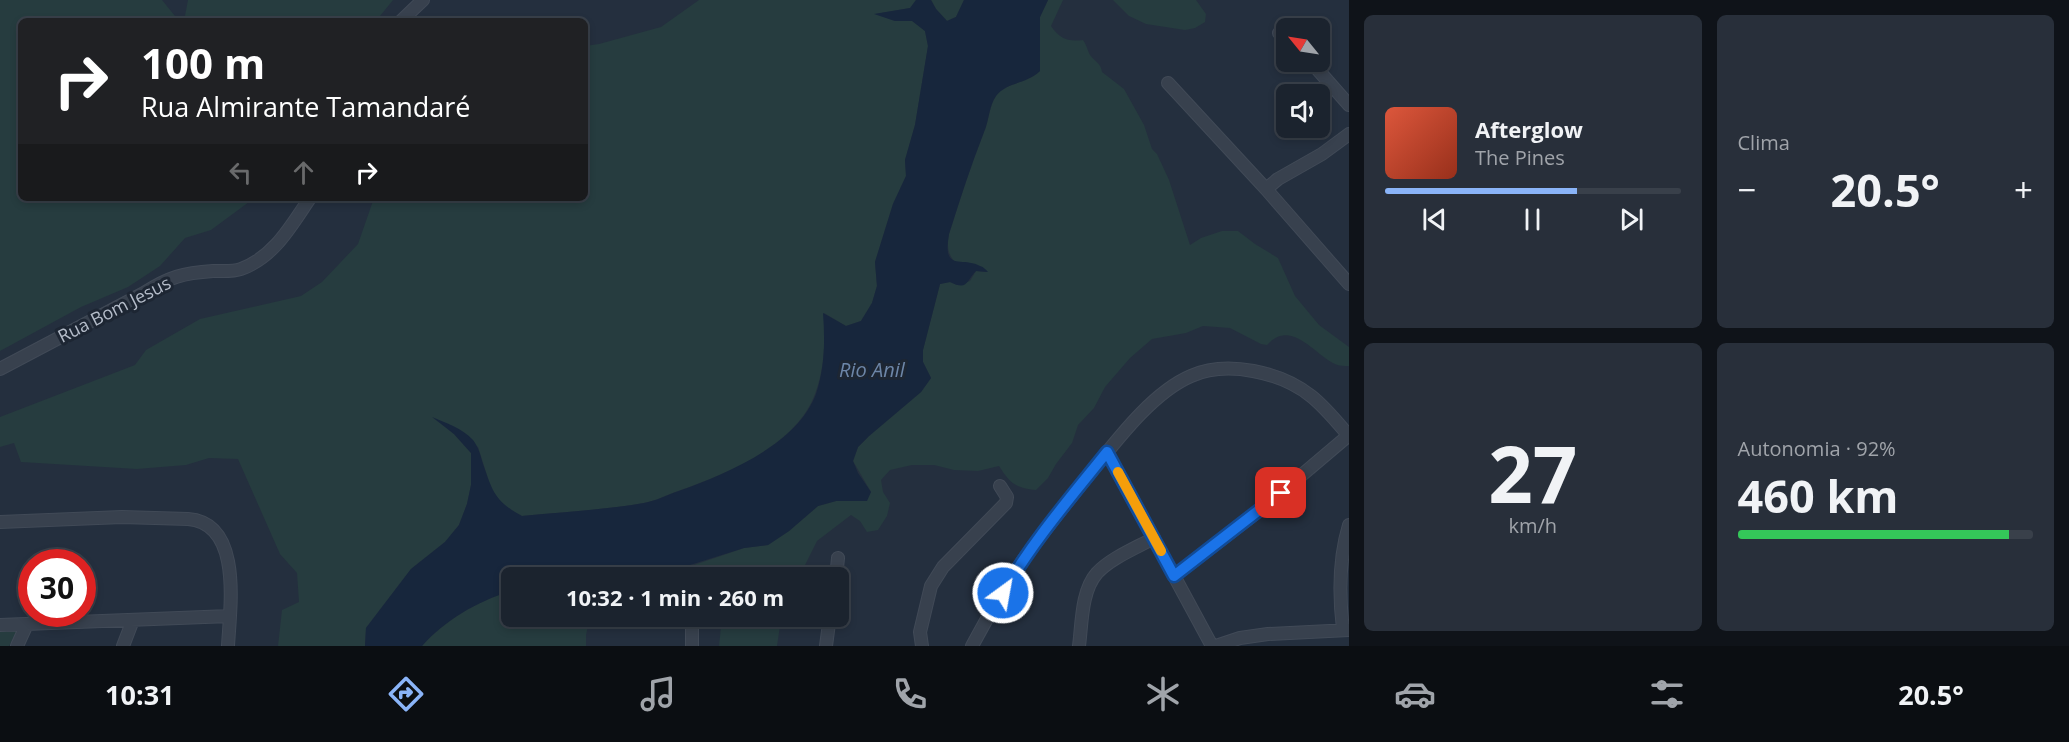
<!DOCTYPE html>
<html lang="pt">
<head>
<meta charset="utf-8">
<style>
  body { margin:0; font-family:"Open Sans",sans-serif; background:#282f3a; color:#f1f3f6; height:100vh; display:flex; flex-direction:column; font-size:22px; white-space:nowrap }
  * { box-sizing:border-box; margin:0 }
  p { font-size:20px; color:#a0a4aa }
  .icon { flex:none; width:33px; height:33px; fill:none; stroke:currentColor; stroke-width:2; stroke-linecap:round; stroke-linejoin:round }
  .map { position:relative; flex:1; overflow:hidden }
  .panel { display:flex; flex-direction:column; gap:15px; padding:15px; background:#0f1319; width:720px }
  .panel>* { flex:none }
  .banner { position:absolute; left:18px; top:18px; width:570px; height:183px; border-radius:9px; box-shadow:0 3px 9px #0003,0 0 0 2px #39404a; background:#202124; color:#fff; overflow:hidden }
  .needle { width:39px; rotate:300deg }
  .tools { position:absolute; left:1276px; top:18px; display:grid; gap:12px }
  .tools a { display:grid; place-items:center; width:54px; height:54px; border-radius:9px; background:#1b232e; box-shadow:0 3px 9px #0003,0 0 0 2px #39404a; font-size:30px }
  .speed { position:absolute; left:18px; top:549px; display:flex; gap:12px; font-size:30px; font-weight:700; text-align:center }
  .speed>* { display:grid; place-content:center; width:78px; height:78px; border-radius:50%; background:#1b232e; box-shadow:0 3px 9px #0003,0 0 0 2px #39404a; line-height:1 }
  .speed .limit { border:9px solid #d22; background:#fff; color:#111 }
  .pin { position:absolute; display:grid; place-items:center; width:51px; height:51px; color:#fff; margin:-26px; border-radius:12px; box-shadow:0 3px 9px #0006 }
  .me { position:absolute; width:66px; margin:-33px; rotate:32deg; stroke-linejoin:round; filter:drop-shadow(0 0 4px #0008) }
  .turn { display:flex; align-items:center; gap:21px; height:126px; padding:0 24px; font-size:27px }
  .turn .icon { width:78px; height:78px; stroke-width:2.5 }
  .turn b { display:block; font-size:42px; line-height:51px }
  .lanes { display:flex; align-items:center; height:57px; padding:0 24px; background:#0003; justify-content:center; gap:30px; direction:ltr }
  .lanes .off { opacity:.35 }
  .big { font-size:45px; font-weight:700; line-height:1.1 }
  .panel .card { flex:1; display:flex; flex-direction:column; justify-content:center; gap:9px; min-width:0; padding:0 21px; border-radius:9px; background:#282f3a }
  .panel .dial { align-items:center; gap:0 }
  .dial b { font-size:78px; line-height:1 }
  .song { display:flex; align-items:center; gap:18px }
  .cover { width:72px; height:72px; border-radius:9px; background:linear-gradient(135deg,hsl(10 70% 55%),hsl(10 70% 35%)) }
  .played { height:6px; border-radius:3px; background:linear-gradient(90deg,#8ab4f8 65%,#39404a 65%) }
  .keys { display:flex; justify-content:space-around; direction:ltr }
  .heat { display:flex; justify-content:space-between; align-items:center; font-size:33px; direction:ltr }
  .charge { height:9px; border-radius:4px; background:linear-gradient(90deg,#34c759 92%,#39404a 0) }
  .panel .tiles { flex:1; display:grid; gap:15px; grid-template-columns:repeat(2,1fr) }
  .trip { position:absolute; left:501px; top:567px; width:348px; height:60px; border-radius:9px; background:#1b232e; box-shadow:0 3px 9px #0003,0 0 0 2px #39404a; font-weight:700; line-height:60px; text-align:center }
  .tabs { display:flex; height:96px; justify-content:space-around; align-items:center; background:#0b0e12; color:#a0a4aa }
  .tabs .icon { width:42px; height:42px }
  .tabs .on { color:#8ab4f8 }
  .tabs b { font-size:27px; color:#f1f3f6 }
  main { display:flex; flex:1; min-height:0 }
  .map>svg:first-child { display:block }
</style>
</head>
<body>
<main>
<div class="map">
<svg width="1349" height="646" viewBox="0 0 1349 646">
  <rect width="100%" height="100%" fill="#242f3e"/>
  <!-- green -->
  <path fill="#263c3f" d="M0,0H162L179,21H21V198H249V202L211,230L185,238L160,266L128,287L81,307L0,351Z
    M188,0H393L376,21H184Z
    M699,0H916L911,8L876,14L895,21L912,20L925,31L928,46L915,125L905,160L906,176L893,204L875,262L877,286L872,303L861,321L846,326L824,313C825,341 825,368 815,394C796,446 726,474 678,491C667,495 655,501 644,503C604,510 562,512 522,516L505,507L492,491L478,447L435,418L454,434L471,453V485L467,504L459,525L445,542L411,569L366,628L365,646H278L282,610L299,602L297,573L280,554L238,459L209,458L186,465L137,469L21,462L14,443L0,447V417L135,365L146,350L200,319L301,296L322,282L358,244L374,198H585V46L599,44L661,27Z
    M931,0H964L956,17L947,21L936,9Z
    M1048,0H1063L1051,26C1060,39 1068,42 1083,40C1087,46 1087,49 1090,55C1095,62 1101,63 1102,72L1124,89L1144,125L1152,149L1157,154L1169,180L1190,245L1201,238L1222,231H1238L1255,244L1278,258L1295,296L1319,325L1349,347V366C1344,366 1339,366 1335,364C1314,354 1291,318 1267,345L1261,344L1230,328L1203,326L1186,333L1152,339L1130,358L1105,387L1094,408L1078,425L1072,443L1056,464L1048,478L1036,490C1015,488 1010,483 999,466L978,471L954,470L934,465H912L890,470L881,480L883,492L890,503L887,516L878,530L867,532L860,521L851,515L817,541L799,577H704L694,565L744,548L768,545L789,531L818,506L836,501L855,500L871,492L853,461L858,447L869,436L921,392L931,378L923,362V350L940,284L950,282L957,285L970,281L976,271L987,272L971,263H956C947,254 947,246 949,234C960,199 971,165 984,132C989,121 989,106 996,96C1006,82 1027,84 1040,71V17Z
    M1113,0H1196L1206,14L1205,22L1195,28L1185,30L1146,24L1129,16Z
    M511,591L512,616L590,617L586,635V646H422C445,620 478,601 511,591Z
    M722,617H783L780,626L777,646H719Z
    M17,631L9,646H0V632Z"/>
  <!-- water -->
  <path fill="#17263c" d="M916,0H931L936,9L947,21L956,17L964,0H1048L1040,17V71C1027,84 1006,82 996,96C989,105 989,121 984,132C971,165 960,199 949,234C942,273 962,256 980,266C984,267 986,270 988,272L976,271C966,281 968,291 950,282L940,284L923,350V362L931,378L921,392L869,436L858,447L853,461L858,473L871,492L867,501H836L818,506L789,531L768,545L744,548L658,575L623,578H512L511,591C478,601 445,620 422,646H365L366,628L411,569L445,542L459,525L467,504L471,485V453L454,434L432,417C446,423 462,428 473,440C478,447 480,453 482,461C492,490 494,501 522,516C562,512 604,510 644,503C656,501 667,495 679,491C726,474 797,445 816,394C825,367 825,340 823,313L846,326L861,321L872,303L877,286L875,262L893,204L906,176L905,160L915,125L928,46L925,31L912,21H895L874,14L910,8Z"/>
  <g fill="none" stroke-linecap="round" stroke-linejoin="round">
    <defs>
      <path id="minor" d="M401,21L423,0
        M1279,33L1287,40
        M1311,62L1349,105
        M1168,83L1266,189L1349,284
        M1266,189L1278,179L1322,154L1349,134
        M0,369L144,293C169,277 183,273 213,271C222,271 233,272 241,269C274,257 291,226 310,198
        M1107,452L1212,646
        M0,522L122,517L188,519C243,523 230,608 228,646
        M1174,576L1264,507L1349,435
        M836,578L838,558
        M692,616V646
        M0,625L230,616
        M1343,629C1339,596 1339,558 1349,525
        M17,646L27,624
        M123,646L133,620
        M826,646L830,616
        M922,646L920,632L931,586L943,567L1006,503L1007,497L1000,486
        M972,646C985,622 998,598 1013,575C1035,541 1062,509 1087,477C1114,444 1151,393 1191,376C1227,360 1281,372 1311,396C1325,407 1337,422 1349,436
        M1079,646C1082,624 1081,591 1097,573C1111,558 1136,548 1154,538
        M1216,646L1240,638L1268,634L1349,630"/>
    </defs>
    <!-- minor casing -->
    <use href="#minor" stroke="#414a57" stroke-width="14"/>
    <!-- minor -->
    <use href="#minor" stroke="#38414e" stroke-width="12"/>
  </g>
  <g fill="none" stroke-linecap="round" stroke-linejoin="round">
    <defs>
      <path id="route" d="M1003,593C1032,542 1071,497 1107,452L1174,576L1281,493"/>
    </defs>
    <!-- route casing -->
    <use href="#route" stroke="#114b97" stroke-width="15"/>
    <!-- route -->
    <use href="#route" stroke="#1a73e8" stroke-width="10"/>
    <!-- slow -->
    <path stroke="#f59e0b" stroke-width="10" d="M1118,472L1161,551"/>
  </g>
  <g text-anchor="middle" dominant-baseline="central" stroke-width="6" stroke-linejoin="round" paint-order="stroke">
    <!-- street labels -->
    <g font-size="18" fill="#b4bcc9" stroke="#1d2633">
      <text transform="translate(114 309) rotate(-27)">Rua Bom Jesus</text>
    </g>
    <!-- water labels -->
    <g font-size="20" font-style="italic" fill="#6d86a8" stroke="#1d2633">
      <text x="872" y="369">Rio Anil</text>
    </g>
  </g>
</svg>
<div class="tools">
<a><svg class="needle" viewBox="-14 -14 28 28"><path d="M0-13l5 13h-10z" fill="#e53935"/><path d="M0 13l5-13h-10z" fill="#a0a4aa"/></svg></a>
<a><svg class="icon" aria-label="sound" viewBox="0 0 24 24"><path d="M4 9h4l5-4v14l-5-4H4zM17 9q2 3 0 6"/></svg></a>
</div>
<div class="speed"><div class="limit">30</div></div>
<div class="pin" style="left:1281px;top:493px;background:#d93025"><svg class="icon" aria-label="arrive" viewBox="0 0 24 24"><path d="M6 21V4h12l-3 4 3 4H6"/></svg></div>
<svg class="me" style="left:1003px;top:593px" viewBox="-20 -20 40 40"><circle r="17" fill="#1a73e8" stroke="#fff" stroke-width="3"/><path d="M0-11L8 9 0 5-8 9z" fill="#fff"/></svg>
<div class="trip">10:32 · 1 min · 260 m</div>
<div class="banner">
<div class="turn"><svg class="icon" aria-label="right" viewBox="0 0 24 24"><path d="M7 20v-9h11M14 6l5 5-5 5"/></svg><div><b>100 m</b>Rua Almirante Tamandaré</div></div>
<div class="lanes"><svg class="icon off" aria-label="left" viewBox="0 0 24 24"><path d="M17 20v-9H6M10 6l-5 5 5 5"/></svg><svg class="icon off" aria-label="ahead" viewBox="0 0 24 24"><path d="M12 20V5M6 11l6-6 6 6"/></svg><svg class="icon" aria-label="right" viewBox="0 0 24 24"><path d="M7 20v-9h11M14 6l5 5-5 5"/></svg></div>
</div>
</div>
<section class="panel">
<div class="tiles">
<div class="card">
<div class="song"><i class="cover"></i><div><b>Afterglow</b><p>The Pines</p></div></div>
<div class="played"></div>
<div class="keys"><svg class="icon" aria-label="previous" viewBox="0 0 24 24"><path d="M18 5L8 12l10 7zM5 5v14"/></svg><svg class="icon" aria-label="pause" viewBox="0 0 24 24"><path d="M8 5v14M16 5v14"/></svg><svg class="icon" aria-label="next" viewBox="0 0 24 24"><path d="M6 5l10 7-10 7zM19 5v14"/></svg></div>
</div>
<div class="card"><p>Clima</p>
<div class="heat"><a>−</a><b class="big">20.5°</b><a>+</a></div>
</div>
<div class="card dial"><b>27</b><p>km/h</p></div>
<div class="card"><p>Autonomia · 92%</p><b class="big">460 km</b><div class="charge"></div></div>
</div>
</section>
</main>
<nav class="tabs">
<b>10:31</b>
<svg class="icon on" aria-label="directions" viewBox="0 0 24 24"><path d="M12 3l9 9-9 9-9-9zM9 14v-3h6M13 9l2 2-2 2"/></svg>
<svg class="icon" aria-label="music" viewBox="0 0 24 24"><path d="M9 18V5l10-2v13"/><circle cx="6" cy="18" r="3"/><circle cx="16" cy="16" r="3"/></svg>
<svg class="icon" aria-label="phone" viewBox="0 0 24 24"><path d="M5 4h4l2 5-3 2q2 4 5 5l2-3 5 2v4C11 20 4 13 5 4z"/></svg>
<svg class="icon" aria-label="climate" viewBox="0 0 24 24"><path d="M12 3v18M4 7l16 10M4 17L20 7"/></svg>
<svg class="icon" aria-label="car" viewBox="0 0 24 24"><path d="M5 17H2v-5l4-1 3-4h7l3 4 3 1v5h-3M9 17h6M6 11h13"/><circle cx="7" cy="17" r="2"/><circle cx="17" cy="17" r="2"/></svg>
<svg class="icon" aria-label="filters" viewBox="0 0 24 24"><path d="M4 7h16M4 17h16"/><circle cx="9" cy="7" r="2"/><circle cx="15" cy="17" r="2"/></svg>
<b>20.5°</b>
</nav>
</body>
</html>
